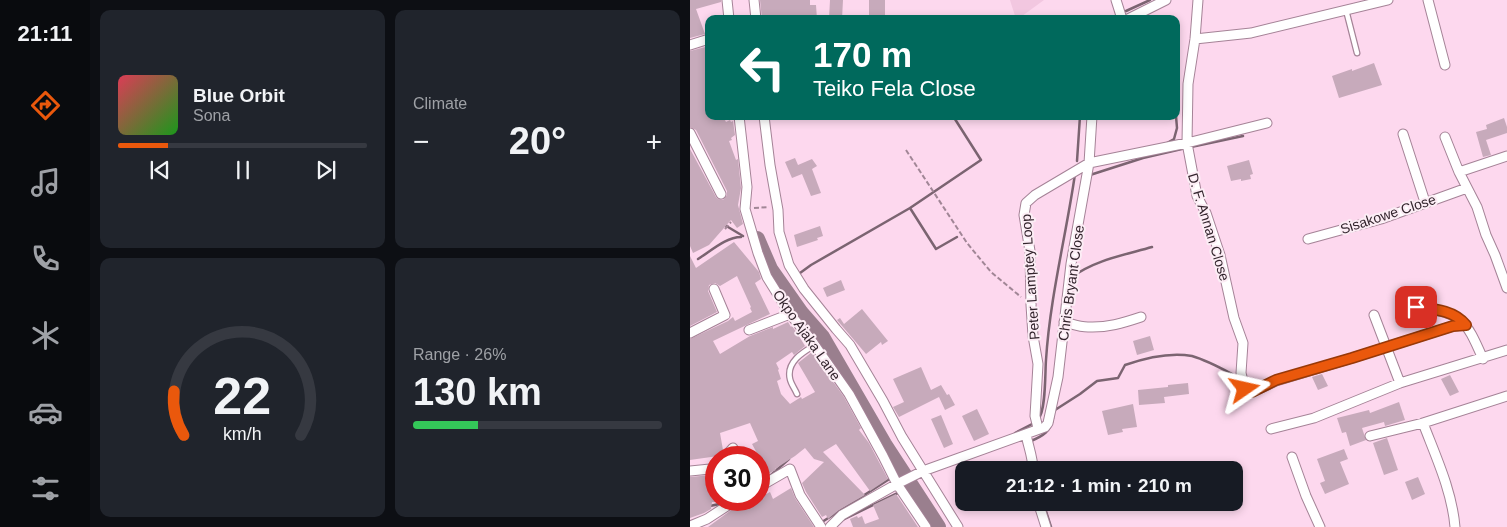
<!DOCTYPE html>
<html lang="en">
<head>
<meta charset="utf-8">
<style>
  body { margin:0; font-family:Arial,sans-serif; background:#20242c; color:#f1f3f6; height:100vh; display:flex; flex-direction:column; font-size:19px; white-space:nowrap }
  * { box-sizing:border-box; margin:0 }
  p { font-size:16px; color:#9ea1a6 }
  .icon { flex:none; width:28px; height:28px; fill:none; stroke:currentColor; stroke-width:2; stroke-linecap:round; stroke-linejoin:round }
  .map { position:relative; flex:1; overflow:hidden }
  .sheet { display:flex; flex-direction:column; gap:10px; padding:10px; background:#0d0f14; width:600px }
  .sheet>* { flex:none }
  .banner { position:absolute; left:15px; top:15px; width:475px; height:105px; border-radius:10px; box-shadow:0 2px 8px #0003; background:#00695c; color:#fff; overflow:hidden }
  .speed { position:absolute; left:15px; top:446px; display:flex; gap:10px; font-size:25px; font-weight:700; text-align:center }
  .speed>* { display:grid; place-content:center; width:65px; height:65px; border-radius:50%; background:#171b24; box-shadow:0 2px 8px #0003; line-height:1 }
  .speed .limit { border:8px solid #d22; background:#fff; color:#111 }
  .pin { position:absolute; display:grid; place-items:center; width:42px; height:42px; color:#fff; margin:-21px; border-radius:10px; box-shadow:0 2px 8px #0006 }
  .me { position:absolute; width:55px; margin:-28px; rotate:79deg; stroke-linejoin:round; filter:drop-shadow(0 0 4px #0008) }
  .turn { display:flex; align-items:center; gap:18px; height:105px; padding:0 25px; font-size:22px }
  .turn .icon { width:65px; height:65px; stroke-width:2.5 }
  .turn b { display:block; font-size:35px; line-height:42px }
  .big { font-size:38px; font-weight:800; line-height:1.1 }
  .sheet .tile { flex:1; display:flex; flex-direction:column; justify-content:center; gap:8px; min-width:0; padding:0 18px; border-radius:10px; background:#20242c }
  .sheet .dial { align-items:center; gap:0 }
  .dial svg { height:130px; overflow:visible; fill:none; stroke:#363941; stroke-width:7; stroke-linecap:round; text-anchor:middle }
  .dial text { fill:#f1f3f6; stroke:none }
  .song { display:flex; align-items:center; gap:15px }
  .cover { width:60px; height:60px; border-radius:8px; background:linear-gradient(135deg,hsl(350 70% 55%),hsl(120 70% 35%)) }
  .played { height:5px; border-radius:2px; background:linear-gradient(90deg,#ea580c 20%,#363941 20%) }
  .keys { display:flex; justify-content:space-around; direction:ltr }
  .heat { display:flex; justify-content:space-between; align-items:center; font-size:28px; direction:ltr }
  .charge { height:8px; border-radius:4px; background:linear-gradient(90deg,#34c759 26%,#363941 0) }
  .sheet .tiles { flex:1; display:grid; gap:10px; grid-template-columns:repeat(2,1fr) }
  .trip { position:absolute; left:265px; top:461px; width:288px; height:50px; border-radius:10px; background:#171b24; box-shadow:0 2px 8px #0003; font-weight:800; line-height:50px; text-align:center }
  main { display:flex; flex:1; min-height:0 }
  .dock { display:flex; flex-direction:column; width:90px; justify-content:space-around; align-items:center; background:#090b0e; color:#9ea1a6 }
  .dock .icon { width:35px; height:35px }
  .dock .selected { color:#ea580c }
  .dock b { font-size:22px; color:#f1f3f6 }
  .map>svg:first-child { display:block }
</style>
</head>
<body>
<main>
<nav class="dock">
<b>21:11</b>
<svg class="icon selected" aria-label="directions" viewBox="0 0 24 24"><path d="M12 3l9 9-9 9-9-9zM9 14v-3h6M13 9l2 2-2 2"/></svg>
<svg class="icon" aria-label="music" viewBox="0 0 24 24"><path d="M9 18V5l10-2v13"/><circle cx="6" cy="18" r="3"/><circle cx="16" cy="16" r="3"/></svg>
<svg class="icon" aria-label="phone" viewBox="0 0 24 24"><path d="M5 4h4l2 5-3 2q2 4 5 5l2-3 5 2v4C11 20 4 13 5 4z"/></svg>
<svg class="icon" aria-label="climate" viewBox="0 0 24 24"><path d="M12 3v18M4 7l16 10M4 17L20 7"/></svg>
<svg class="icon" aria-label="car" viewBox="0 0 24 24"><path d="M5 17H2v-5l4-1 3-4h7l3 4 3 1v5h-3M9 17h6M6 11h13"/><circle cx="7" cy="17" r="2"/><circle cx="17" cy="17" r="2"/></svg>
<svg class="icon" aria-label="filters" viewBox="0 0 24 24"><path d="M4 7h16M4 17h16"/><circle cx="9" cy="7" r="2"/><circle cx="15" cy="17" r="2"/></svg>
</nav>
<section class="sheet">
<div class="tiles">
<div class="tile">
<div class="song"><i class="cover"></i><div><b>Blue Orbit</b><p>Sona</p></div></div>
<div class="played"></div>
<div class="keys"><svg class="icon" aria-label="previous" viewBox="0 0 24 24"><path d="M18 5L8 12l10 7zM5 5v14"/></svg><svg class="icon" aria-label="pause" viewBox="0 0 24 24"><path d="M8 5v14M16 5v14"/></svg><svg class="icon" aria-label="next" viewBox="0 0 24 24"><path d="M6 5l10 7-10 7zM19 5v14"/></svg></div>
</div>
<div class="tile"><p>Climate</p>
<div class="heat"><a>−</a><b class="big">20°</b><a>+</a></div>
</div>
<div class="tile dial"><svg viewBox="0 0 100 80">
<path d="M14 69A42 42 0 1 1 86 69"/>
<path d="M14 69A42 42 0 0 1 8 42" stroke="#ea580c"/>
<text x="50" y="56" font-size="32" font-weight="700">22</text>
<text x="50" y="72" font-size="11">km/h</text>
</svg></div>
<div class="tile"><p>Range · 26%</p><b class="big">130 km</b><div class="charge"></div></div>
</div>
</section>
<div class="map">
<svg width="817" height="527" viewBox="0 0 817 527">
  <rect width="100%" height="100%" fill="#fdd8ee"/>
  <!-- built -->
  <path fill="#f2c7e0" d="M320,0H354L328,19H326Z"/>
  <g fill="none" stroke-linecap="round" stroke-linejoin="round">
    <!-- stream -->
    <path stroke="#7b6471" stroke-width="2.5" d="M436,11L460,0
      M421,19L422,18
      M477,143L484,139L487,128L486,116
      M501,147L553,136
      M387,161L390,116
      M400,175L453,158L496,148
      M220,208L291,160L263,116
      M33,224L53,236
      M8,259C21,251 36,237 51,237
      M110,273L121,265L220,208L246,249L267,237
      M382,277C405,260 434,255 462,247
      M365,410L390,394L407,381L428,378L435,365C455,358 480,352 502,356C516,360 529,367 542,374
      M348,419C356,413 355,372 356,360C360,297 376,236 385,174
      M325,433L344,423
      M341,441C353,436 361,431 363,418
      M203,469V458
      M69,482L81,475L99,459
      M353,502L361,527
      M20,506L34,503L38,500
      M152,520L210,492
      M132,522L201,478"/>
    <!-- river -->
    <path stroke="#9a7f8e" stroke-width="16" d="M67,239L80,269L111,313L132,337L194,444L248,527"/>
  </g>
  <!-- building -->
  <path fill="#c7aabb" d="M0,0H31V2L6,9L15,34L0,38Z
    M70,0H120V5H126L127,19H105L104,15L83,19H72Z
    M140,0H153L152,19H139Z
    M179,0H195V19H179Z
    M19,46V116H33L36,122L40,120L41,122L43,121L45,135L41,138L42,140L39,141L46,160L48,159L51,188L48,205L53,224L47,228L41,220L19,245L3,253L0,246V149L26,197L28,199L33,200L37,195V191L6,130L0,127V51Z
    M684,63L692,85L649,98L642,76L662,69V71Z
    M814,118L817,127V133L796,140L801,155L793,157L786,132L797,129L796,125Z
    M105,158L108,165L122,159L127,166L122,169L131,193L121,196L112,174L102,178L95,162Z
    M559,160L563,174L560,175L561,179L551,181V179L541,181L537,166Z
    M130,226L133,236L127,238L128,240L107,247L104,235Z
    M44,242L69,272L71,279L65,283L80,314L23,341L30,354L60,336L83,327V329L98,322L101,327L102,326L107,333L115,346L104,355L102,352L86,363L89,369L88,370L91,379L87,381L91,394L100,404L111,397L112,399L125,392L108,363L122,352L154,397L171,428L169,430L179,443L198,479L180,491L146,444L133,452L175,495L149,510L138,519L136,515L132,517L116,492L112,483L134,462L124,459L115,448L105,456L85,469L86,470L69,478V457L62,444L68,441L60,423L30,433L33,450L28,456L0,460V339L38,321L43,317L45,321L62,312L60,308L61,307L47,276L30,286L25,283L19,285L18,291L27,312L0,326V256L6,268Z
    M151,280L155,290L137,297L133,288Z
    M172,309L198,341L192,345L191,342L176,354L147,320L150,318L154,324Z
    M460,336L464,350L447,355L443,341Z
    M231,367L241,390L251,385L257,395L259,394L265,405L255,410L249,397L209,417L203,407L214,402L203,379Z
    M632,374L638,386L628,390L622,377Z
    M760,375L769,392L760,396L751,379Z
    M498,383L499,394L474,397L475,403L449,405L448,390L478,387V385Z
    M709,402L715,420L695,426L694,422L672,428L676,440L660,446L656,432L652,433L647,418L679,410L680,413Z
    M443,404L447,427L432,429L433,432L418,435L412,411Z
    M287,409L299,434L284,441L272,416Z
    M251,415L263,444L254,448L241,419Z
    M697,438L708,470L694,475L683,443Z
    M654,449L658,459L650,462L659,484L635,494L630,483L635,481L627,459Z
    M26,472V502H22L21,509L14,513L0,518V477L21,475Z
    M728,477L735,494L722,500L715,482Z
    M101,488L105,498L124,527H18L55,500H69V498L80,492L83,499Z
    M206,494L228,527H163L160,519L167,516L168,518L172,516L175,524L189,519L183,505Z"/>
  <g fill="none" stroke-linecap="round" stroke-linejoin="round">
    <defs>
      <path id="service" d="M656,10L667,53
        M107,394C105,389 101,384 100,379C96,362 113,352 125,345"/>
      <path id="minor" d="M37,0L39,19
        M64,0L66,19
        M426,0L432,19
        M508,0L505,39L498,84L497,143L507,196L516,213L530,255L544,318L553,343L551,373L555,389L557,392H562L586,381L662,358L763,326L775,325
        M738,0L755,65
        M438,19L476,0
        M505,39L561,33L698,0
        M0,45L19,39
        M49,116L57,187L55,209L68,253L77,277L100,314L119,337L159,394L193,456L207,484L236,527
        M74,116L80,165L88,210L89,232L99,265L114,289L146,329L160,345L193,401L212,437L268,527
        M0,133L31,194
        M713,134L735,202
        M755,137L769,172L787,207L796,235L805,255L817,288
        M769,172L817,156
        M618,239L691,219L777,188
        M726,307C772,313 775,318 793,359
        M684,315L710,383
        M374,322C382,324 390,327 398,327C417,328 433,323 451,317
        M59,330L100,314
        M0,333L35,315L24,289
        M733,423C746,457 762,491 765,527
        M348,428L345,416L348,364L343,336L341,305L340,251L334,215L336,203L345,195L399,163L497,143L577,123
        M581,429L624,418L710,383L817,350
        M336,434C338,446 343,457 343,470
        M680,436L733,423L817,396
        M602,457L616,496L630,527
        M34,458L43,448
        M0,471L20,469L26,465
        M69,487L100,469L110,495L131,527
        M348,502L356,527
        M0,526L17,519L46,500
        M140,527L152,515L207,484L233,471L355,427L358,423L368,377L381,264L399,163L402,116"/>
    </defs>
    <!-- service casing -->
    <use href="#service" stroke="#a58397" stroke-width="7"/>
    <!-- minor casing -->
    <use href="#minor" stroke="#a58397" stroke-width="11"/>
    <!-- path -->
    <path stroke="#a18696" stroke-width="2" stroke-dasharray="5 2.5" stroke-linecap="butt" d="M216,150L277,243L301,272L331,297
      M64,208L79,207
      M35,229L41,222"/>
    <!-- service -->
    <use href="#service" stroke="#fff" stroke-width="4.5"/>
    <!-- minor -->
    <use href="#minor" stroke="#fff" stroke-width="9"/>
  </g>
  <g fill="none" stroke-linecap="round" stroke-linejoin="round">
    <defs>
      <path id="route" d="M555,389L558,392H562L586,380L662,358L763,326L776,325C764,310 744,309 726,307"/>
    </defs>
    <!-- route casing -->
    <use href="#route" stroke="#983908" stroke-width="12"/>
    <!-- route -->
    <use href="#route" stroke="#ea580c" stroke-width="9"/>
  </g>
  <g text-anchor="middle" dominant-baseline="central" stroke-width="4" stroke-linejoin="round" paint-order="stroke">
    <!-- street labels -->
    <g font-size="14" fill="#32242c" stroke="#fcedf5">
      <text transform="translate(698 214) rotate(-18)">Sisakowe Close</text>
      <text transform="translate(519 227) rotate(73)">D. F. Annan Close</text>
      <text transform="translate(340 277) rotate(-94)">Peter Lamptey Loop</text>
      <text transform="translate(381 283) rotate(-82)">Chris Bryant Close</text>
      <text transform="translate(117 335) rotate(55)">Okpo Ajaka Lane</text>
    </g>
  </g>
</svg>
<div class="speed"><div class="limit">30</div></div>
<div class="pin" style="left:726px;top:307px;background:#d93025"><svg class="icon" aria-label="arrive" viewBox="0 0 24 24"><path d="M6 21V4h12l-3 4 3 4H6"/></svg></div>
<svg class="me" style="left:555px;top:389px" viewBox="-20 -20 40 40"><path d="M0-17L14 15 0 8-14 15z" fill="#ea580c" stroke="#fff" stroke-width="4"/></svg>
<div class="trip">21:12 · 1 min · 210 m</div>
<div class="banner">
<div class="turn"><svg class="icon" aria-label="left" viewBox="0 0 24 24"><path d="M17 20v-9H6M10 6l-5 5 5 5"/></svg><div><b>170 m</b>Teiko Fela Close</div></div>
</div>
</div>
</main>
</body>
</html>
